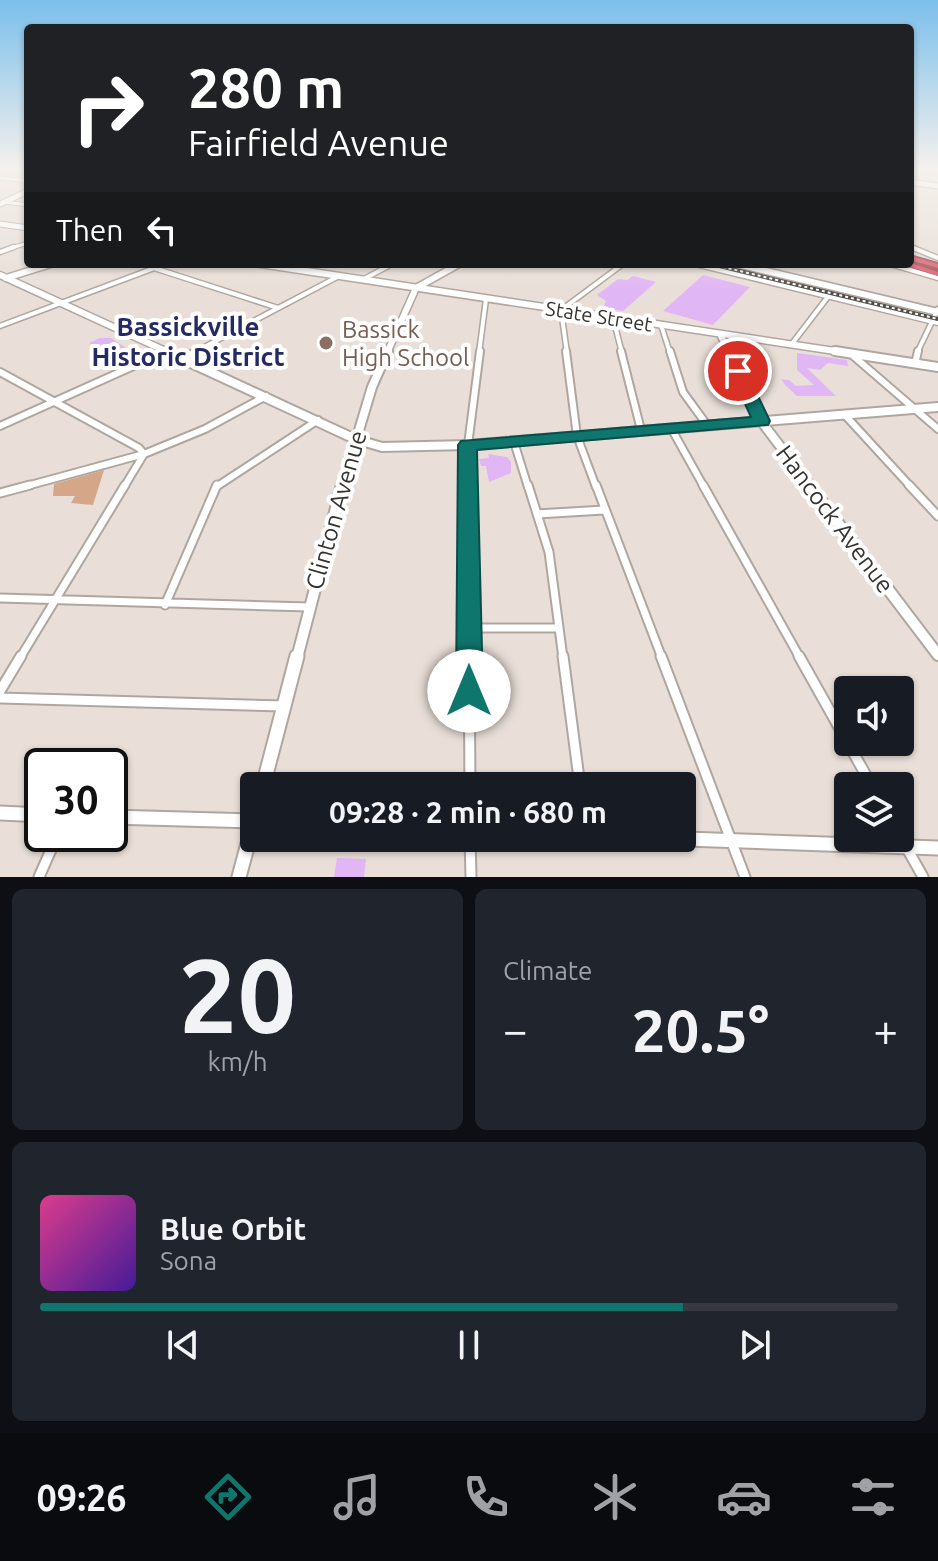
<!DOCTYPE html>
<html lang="en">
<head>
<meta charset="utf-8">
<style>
  body { margin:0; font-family:Ubuntu,sans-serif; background:#20242c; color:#f1f3f6; height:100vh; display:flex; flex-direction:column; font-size:30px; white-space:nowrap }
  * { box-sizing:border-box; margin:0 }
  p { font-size:26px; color:#9ea1a6 }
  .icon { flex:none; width:44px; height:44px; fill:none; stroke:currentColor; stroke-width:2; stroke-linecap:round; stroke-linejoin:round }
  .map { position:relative; height:877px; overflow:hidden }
  .drawer { display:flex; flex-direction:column; gap:12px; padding:12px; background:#0d0f14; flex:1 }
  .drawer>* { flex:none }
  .guide { position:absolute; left:24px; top:24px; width:890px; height:244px; border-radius:8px; box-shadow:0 2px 6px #0004; background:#202124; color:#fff; overflow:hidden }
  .tools { position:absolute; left:834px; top:676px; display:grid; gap:16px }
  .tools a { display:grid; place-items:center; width:80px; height:80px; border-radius:8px; background:#171b24; box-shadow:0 2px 6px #0004; font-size:40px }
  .speed { position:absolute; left:24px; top:748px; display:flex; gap:16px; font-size:40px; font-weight:700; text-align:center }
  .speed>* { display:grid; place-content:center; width:104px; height:104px; border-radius:50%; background:#171b24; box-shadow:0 2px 6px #0004; line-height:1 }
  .speed .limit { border:4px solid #111; border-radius:12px; background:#fff; color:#111 }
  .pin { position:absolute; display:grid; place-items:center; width:68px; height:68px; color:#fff; margin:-34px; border:4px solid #fff; border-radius:50%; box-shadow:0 2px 8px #0007 }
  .me { position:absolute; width:88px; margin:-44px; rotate:0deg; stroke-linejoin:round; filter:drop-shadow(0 0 6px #0008) }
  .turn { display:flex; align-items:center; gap:28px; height:168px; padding:0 32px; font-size:36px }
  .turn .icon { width:104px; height:104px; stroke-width:2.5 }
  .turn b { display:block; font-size:56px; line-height:68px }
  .then { display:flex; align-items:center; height:76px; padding:0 32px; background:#0003; gap:16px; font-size:30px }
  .big { font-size:60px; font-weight:700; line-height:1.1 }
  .drawer .tile { flex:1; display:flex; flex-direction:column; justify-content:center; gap:12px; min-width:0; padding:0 28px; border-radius:12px; background:#20242c }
  .drawer .dial { align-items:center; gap:0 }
  .dial b { font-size:104px; line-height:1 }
  .song { display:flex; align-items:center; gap:24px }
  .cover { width:96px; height:96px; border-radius:12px; background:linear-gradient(135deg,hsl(330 70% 55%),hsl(260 70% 35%)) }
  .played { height:8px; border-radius:4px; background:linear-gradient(90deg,#0f766e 75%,#363941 75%) }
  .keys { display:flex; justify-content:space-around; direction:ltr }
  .heat { display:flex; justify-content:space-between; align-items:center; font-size:44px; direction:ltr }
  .drawer .tiles { flex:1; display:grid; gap:12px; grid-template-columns:1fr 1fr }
  .tile:last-child { grid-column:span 2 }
  .trip { position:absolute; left:240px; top:772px; width:456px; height:80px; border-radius:8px; background:#171b24; box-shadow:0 2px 6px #0004; font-weight:700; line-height:80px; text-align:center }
  .menu { display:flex; height:128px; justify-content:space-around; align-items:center; background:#090b0e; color:#9ea1a6 }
  .menu .icon { width:56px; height:56px }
  .menu .current { color:#0f766e }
  .menu b { font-size:36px; color:#f1f3f6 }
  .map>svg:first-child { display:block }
</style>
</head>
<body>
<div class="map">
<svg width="938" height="877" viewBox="0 0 938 877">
  <rect width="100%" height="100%" fill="#e9dfd8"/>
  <!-- green -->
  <path fill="#d5a788" d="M104,470L93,505L71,503L75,496H53L54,484Z"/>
  <!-- building -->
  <path fill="#e1b6f5" d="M703,275L750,287L713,325L663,311Z
    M633,276L656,282L623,311L603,308L606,301L597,295L618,279L627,280Z
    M100,338H111L139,357L121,365L104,356L98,359L91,355L99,351L89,346L92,345L89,343Z
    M797,353L847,360L848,366L828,363L820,370L807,368L836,396H797L785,385L781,379L789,380L796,386L814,385L797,370Z
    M488,454L507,457L511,462V473L489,482L486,466H481L479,459L489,458Z
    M337,858L366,859L364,877H334Z"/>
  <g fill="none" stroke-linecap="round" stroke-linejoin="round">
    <defs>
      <path id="street-far4" d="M0,170L7,168
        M0,178L28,181
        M5,202L28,205
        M910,247L916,249
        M8,249L28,243"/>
      <path id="street-far3" d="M911,247L938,258
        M0,252L14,247
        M890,264L938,278
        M154,268L278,308
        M362,280L392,264
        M613,318L622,353
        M661,325L670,353
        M0,326L165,264
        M791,345L827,298
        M163,353L168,351
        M193,353L339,276
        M479,353L486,299
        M567,353L561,310L623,264
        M917,353L938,309"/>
      <path id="street-far2" d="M566,351L577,436L596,487
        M621,351L641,430
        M670,351L683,392L707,425
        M851,354L938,429
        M184,358L197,351
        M915,364L918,351
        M0,372L139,448L144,454L124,487
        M844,414L911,487
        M0,426L167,351
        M671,428L704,487
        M514,442L528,487
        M23,487L144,454L205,429L266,396
        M216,487L318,420
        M468,487V445L480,351"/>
      <path id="street-far1" d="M468,485L469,658
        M528,485L549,552L563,658
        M596,485L662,658
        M703,485L800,658
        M909,485L938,516
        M0,493L30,485
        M537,514L604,510
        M0,598L309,607
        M165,605L217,485
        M469,628H559
        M20,658L125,485"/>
      <path id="street" d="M469,656L470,786
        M563,656L580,786
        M661,656L745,877
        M799,656L872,786
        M0,691L21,656
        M0,698L284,706
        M900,836L923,877
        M470,838L471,877
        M39,877L58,834"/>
      <path id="secondary-far4" d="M910,182L938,186
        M0,204L28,191
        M0,224L28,228"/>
      <path id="secondary-far3" d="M260,264L848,353
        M699,264L938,322
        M737,264L938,312
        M0,275L170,353
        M6,278L51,264
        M720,334L729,353
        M387,353L416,288L459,264"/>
      <path id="secondary-far2" d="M165,351L355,439L382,447L468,445L938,407
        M728,351L764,425L811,487
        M835,351L938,367
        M342,487L372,387L388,351"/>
      <path id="secondary-far1" d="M809,485L938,655
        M297,658L342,485"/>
      <path id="secondary" d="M263,786L297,656
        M0,813L42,815
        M110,817L254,821
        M658,838L938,848
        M239,877L254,821"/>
      <path id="highway" d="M910,256L938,264V268L910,260Z
        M910,263L938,272V276L903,264Z"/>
    </defs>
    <!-- street-far4 casing -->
    <use href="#street-far4" stroke="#b0a6a0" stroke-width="5"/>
    <!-- street-far3 casing -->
    <use href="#street-far3" stroke="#b0a6a0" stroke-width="7"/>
    <!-- street-far2 casing -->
    <use href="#street-far2" stroke="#b0a6a0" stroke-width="10"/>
    <!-- street-far1 casing -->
    <use href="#street-far1" stroke="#b0a6a0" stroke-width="11"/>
    <!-- street casing -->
    <use href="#street" stroke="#b0a6a0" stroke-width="13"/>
    <!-- secondary-far4 casing -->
    <use href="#secondary-far4" stroke="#b0a6a0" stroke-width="7"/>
    <!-- secondary-far3 casing -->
    <use href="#secondary-far3" stroke="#b0a6a0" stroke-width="9"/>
    <!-- secondary-far2 casing -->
    <use href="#secondary-far2" stroke="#b0a6a0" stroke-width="12"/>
    <!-- secondary-far1 casing -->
    <use href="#secondary-far1" stroke="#b0a6a0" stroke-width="14"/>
    <!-- secondary casing -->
    <use href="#secondary" stroke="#b0a6a0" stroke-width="17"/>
    <!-- highway casing -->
    <use href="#highway" stroke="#a34f59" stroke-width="4"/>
    <!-- street-far4 -->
    <use href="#street-far4" stroke="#fff" stroke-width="3"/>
    <!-- street-far3 -->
    <use href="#street-far3" stroke="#fff" stroke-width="4"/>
    <!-- street-far2 -->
    <use href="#street-far2" stroke="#fff" stroke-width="6"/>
    <!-- street-far1 -->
    <use href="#street-far1" stroke="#fff" stroke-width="7"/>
    <!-- street -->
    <use href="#street" stroke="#fff" stroke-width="9"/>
    <!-- secondary-far4 -->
    <use href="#secondary-far4" stroke="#fff" stroke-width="5"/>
    <!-- secondary-far3 -->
    <use href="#secondary-far3" stroke="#fff" stroke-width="6"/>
    <!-- secondary-far2 -->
    <use href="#secondary-far2" stroke="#fff" stroke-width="8"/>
    <!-- secondary-far1 -->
    <use href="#secondary-far1" stroke="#fff" stroke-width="10"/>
    <!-- secondary -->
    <use href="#secondary" stroke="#fff" stroke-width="13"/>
    <!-- highway -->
    <use href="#highway" fill="#dd5e6f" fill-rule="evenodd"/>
    <defs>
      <path id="rail" d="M711,264L938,319"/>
    </defs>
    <!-- rail casing -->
    <use href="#rail" stroke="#524d49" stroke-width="4"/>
    <!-- rail -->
    <use href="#rail" stroke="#fff" stroke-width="2" stroke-dasharray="3" stroke-linecap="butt"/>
  </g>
  <!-- sky -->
  <linearGradient id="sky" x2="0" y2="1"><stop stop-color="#7bbfeb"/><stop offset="0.58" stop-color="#f5f1ed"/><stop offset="1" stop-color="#f5f1ed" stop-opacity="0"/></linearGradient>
  <rect width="938" height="290" fill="url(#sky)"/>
  <!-- route -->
  <path fill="#0f766e" stroke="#0a4d48" stroke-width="2" d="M738,367L746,371L770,421L768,425L477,450L483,691L479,699L469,703L460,699L456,691L458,445L461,441L751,417L730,371Z"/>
  <!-- markers -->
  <circle fill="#8d6e63" stroke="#fff" stroke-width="3" cx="326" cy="343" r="8"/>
  <g text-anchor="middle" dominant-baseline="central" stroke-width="8" stroke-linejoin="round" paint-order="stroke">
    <!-- far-street labels -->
    <g font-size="20" fill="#36322f" stroke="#fff">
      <text transform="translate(599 316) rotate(9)">State Street</text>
    </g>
    <!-- education labels -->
    <g font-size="24" fill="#785e54" stroke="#fff" text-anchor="start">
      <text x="342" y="329">Bassick<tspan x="342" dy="28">High School</tspan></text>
    </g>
    <!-- street labels -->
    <g font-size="24" fill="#36322f" stroke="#fff">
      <text transform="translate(336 510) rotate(-74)">Clinton Avenue</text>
      <text transform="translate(835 519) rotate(53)">Hancock Avenue</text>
    </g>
    <!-- neighbourhood labels -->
    <g font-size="26" font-weight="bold" fill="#242b64" stroke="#fff">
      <text x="188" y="326">Bassickville<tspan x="188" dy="30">Historic District</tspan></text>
    </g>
  </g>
</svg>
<div class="tools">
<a><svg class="icon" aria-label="sound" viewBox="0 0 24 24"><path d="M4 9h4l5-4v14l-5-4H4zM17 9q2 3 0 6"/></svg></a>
<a><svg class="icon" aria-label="layers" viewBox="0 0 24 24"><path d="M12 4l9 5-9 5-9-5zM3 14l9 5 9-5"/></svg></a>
</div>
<div class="speed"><div class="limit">30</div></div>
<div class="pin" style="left:738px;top:371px;background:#d93025"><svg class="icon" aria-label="arrive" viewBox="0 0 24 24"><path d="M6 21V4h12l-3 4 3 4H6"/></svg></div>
<svg class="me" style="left:469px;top:691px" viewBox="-20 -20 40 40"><circle r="19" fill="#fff"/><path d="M0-13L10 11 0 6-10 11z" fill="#0f766e"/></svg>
<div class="trip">09:28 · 2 min · 680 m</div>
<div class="guide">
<div class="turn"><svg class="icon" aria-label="right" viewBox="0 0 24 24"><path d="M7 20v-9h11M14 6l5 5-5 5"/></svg><div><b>280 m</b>Fairfield Avenue</div></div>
<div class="then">Then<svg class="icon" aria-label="left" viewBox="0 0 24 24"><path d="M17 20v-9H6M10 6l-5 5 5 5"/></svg></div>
</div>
</div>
<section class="drawer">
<div class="tiles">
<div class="tile dial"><b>20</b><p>km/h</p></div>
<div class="tile"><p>Climate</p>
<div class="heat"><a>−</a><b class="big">20.5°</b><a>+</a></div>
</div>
<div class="tile">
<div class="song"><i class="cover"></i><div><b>Blue Orbit</b><p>Sona</p></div></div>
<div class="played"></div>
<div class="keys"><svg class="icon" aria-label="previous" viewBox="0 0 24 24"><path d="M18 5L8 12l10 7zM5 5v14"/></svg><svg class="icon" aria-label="pause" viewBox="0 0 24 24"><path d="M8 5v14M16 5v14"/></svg><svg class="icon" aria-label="next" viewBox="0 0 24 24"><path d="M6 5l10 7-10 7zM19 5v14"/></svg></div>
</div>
</div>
</section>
<nav class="menu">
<b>09:26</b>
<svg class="icon current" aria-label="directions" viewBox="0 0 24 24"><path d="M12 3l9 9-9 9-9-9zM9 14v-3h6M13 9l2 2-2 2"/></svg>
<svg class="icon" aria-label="music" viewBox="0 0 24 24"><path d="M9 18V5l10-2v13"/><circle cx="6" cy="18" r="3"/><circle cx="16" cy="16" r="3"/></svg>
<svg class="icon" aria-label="phone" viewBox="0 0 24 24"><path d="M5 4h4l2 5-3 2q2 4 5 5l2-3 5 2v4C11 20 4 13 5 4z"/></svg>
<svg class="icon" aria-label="climate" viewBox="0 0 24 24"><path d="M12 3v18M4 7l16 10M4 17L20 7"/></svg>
<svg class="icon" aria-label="car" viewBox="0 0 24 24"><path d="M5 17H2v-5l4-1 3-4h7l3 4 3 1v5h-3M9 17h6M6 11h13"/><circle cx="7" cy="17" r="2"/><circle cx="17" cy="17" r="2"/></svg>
<svg class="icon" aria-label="filters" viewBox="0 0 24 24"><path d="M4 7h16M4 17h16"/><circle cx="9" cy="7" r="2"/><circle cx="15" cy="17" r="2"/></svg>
</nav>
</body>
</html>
